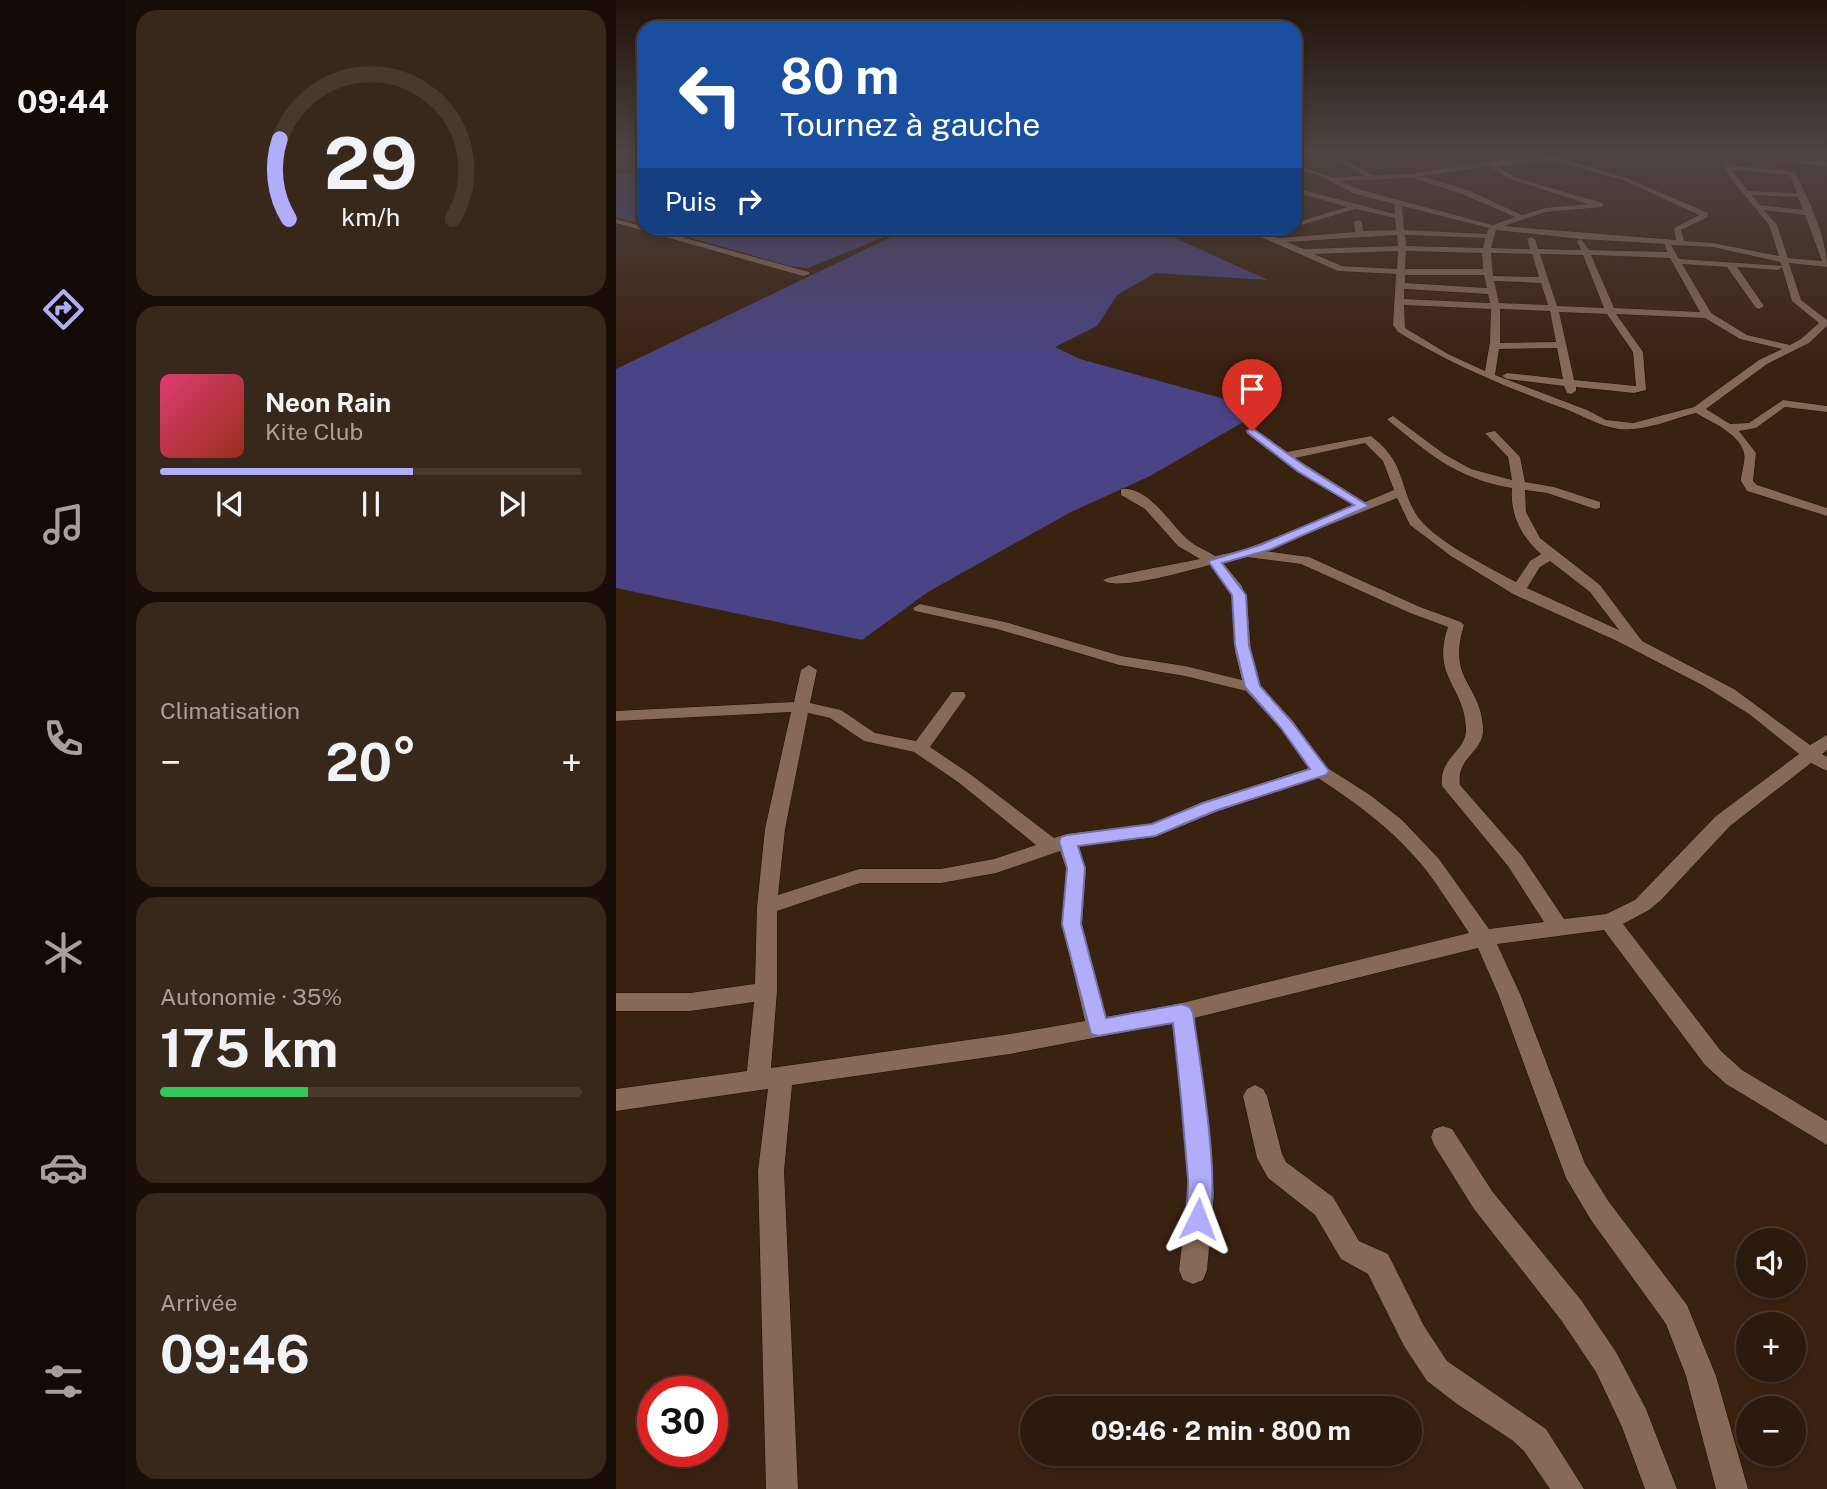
<!DOCTYPE html>
<html lang="fr">
<head>
<meta charset="utf-8">
<style>
  body { margin:0; font-family:"Public Sans",sans-serif; background:#38271b; color:#f1f3f6; height:100vh; display:flex; flex-direction:column; font-size:26px; white-space:nowrap }
  * { box-sizing:border-box; margin:0 }
  p { font-size:23px; color:#a6a19d }
  .icon { flex:none; width:38px; height:38px; fill:none; stroke:currentColor; stroke-width:2; stroke-linecap:round; stroke-linejoin:round }
  .map { position:relative; flex:1; overflow:hidden }
  .drawer { display:flex; flex-direction:column; gap:10px; padding:10px; background:#180e07; width:490px }
  .drawer>* { flex:none }
  .hud { position:absolute; left:21px; top:21px; width:665px; height:214px; border-radius:21px; box-shadow:0 4px 10px #0003,0 0 0 2px #48382e; background:#1a4fa0; color:#fff; overflow:hidden }
  .tools { position:absolute; left:1120px; top:1228px; display:grid; gap:14px }
  .tools a { display:grid; place-items:center; width:70px; height:70px; border-radius:50%; background:#2c1a0d; box-shadow:0 4px 10px #0003,0 0 0 2px #48382e; font-size:35px }
  .speed { position:absolute; left:21px; top:1376px; display:flex; gap:14px; font-size:35px; font-weight:700; text-align:center }
  .speed>* { display:grid; place-content:center; width:91px; height:91px; border-radius:50%; background:#2c1a0d; box-shadow:0 4px 10px #0003,0 0 0 2px #48382e; line-height:1 }
  .speed .limit { border:10px solid #d22; background:#fff; color:#111 }
  .pin { position:absolute; display:grid; place-items:center; width:60px; height:60px; color:#fff; margin:-72px -30px; border-radius:50% 50% 50% 0; rotate:-45deg; box-shadow:0 0 7px #0007 }
  .pin .icon { rotate:45deg }
  .me { position:absolute; width:77px; margin:-38px; rotate:3deg; stroke-linejoin:round; filter:drop-shadow(0 0 5px #0008) }
  .turn { display:flex; align-items:center; gap:24px; height:147px; padding:0 28px; font-size:32px }
  .turn .icon { width:91px; height:91px; stroke-width:2.5 }
  .turn b { display:block; font-size:49px; line-height:60px }
  .then { display:flex; align-items:center; height:66px; padding:0 28px; background:#0003; gap:14px; font-size:26px }
  .big { font-size:52px; font-weight:700; line-height:1.1 }
  .drawer .card { flex:1; display:flex; flex-direction:column; justify-content:center; gap:10px; min-width:0; padding:0 24px; border-radius:21px; background:#38271b }
  .drawer .dial { align-items:center; gap:0 }
  .dial svg { height:182px; overflow:visible; fill:none; stroke:#48382e; stroke-width:7; stroke-linecap:round; text-anchor:middle }
  .dial text { fill:#f1f3f6; stroke:none }
  .song { display:flex; align-items:center; gap:21px }
  .cover { width:84px; height:84px; border-radius:10px; background:linear-gradient(135deg,hsl(340 70% 55%),hsl(10 70% 35%)) }
  .played { height:7px; border-radius:4px; background:linear-gradient(90deg,#b1adfa 60%,#48382e 60%) }
  .keys { display:flex; justify-content:space-around; direction:ltr }
  .heat { display:flex; justify-content:space-between; align-items:center; font-size:38px; direction:ltr }
  .charge { height:10px; border-radius:5px; background:linear-gradient(90deg,#34c759 35%,#48382e 0) }
  .trip { position:absolute; left:404px; top:1396px; width:402px; height:70px; border-radius:35px; background:#2c1a0d; box-shadow:0 4px 10px #0003,0 0 0 2px #48382e; font-weight:700; line-height:70px; text-align:center }
  main { display:flex; flex:1; min-height:0 }
  .dock { display:flex; flex-direction:column; width:126px; justify-content:space-around; align-items:center; background:#120a05; color:#a6a19d }
  .dock .icon { width:49px; height:49px }
  .dock .selected { color:#b1adfa }
  .dock b { font-size:32px; color:#f1f3f6 }
  .map>svg:first-child { display:block }
</style>
</head>
<body>
<main>
<nav class="dock">
<b>09:44</b>
<svg class="icon selected" aria-label="directions" viewBox="0 0 24 24"><path d="M12 3l9 9-9 9-9-9zM9 14v-3h6M13 9l2 2-2 2"/></svg>
<svg class="icon" aria-label="music" viewBox="0 0 24 24"><path d="M9 18V5l10-2v13"/><circle cx="6" cy="18" r="3"/><circle cx="16" cy="16" r="3"/></svg>
<svg class="icon" aria-label="phone" viewBox="0 0 24 24"><path d="M5 4h4l2 5-3 2q2 4 5 5l2-3 5 2v4C11 20 4 13 5 4z"/></svg>
<svg class="icon" aria-label="climate" viewBox="0 0 24 24"><path d="M12 3v18M4 7l16 10M4 17L20 7"/></svg>
<svg class="icon" aria-label="car" viewBox="0 0 24 24"><path d="M5 17H2v-5l4-1 3-4h7l3 4 3 1v5h-3M9 17h6M6 11h13"/><circle cx="7" cy="17" r="2"/><circle cx="17" cy="17" r="2"/></svg>
<svg class="icon" aria-label="filters" viewBox="0 0 24 24"><path d="M4 7h16M4 17h16"/><circle cx="9" cy="7" r="2"/><circle cx="15" cy="17" r="2"/></svg>
</nav>
<section class="drawer">
<div class="card dial"><svg viewBox="0 0 100 80">
<path d="M14 69A42 42 0 1 1 86 69"/>
<path d="M14 69A42 42 0 0 1 10 34" stroke="#b1adfa"/>
<text x="50" y="56" font-size="32" font-weight="700">29</text>
<text x="50" y="72" font-size="11">km/h</text>
</svg></div>
<div class="card">
<div class="song"><i class="cover"></i><div><b>Neon Rain</b><p>Kite Club</p></div></div>
<div class="played"></div>
<div class="keys"><svg class="icon" aria-label="previous" viewBox="0 0 24 24"><path d="M18 5L8 12l10 7zM5 5v14"/></svg><svg class="icon" aria-label="pause" viewBox="0 0 24 24"><path d="M8 5v14M16 5v14"/></svg><svg class="icon" aria-label="next" viewBox="0 0 24 24"><path d="M6 5l10 7-10 7zM19 5v14"/></svg></div>
</div>
<div class="card"><p>Climatisation</p>
<div class="heat"><a>−</a><b class="big">20°</b><a>+</a></div>
</div>
<div class="card"><p>Autonomie · 35%</p><b class="big">175 km</b><div class="charge"></div></div>
<div class="card"><p>Arrivée</p><b class="big">09:46</b></div>
</section>
<div class="map">
<svg width="1211" height="1489" viewBox="0 0 1211 1489">
  <rect width="100%" height="100%" fill="#3a2211"/>
  <!-- green -->
  <path fill="#47427d" d="M28,172V224L0,217V175Z
    M41,228H290L192,268L173,266Z"/>
  <!-- forest -->
  <path fill="#4a4385" d="M294,228H537L652,280L539,273L501,295L481,326L439,347L464,359L648,410L534,476L453,513L312,592L246,640L0,588V369Z"/>
  <g fill="none" stroke-linecap="round" stroke-linejoin="round">
    <defs>
      <path id="minor" d="M705,153H714L757,175L796,174L872,161L969,153L947,159L1011,178L1092,213V217L1065,230L1068,241L1097,243L1163,256L1153,225L1115,179L1104,158L1058,153H1108L1120,157L1111,159L1114,165L1179,172C1192,198 1211,237 1211,267L1173,263L1185,300L1211,320V326L1193,343L1151,364L1090,409L1114,424L1133,423L1167,400L1211,406V412L1169,407L1140,428L1123,431L1140,453L1137,481L1141,485L1211,508V516L1131,491L1125,481C1125,472 1130,461 1128,453C1124,434 1095,422 1080,413C1060,418 1039,427 1018,429C993,432 974,419 952,410C892,388 836,365 782,332L777,325L780,274L722,271L629,230L628,228H638L662,238L739,232L738,222L742,220L746,222L747,231L780,230L779,218L739,209L679,227V223L731,207L679,192V188L779,214L778,204L739,194L702,175L679,169V165L716,177L750,176ZM939,161L1007,180L1083,215L1058,228L1060,240L888,226L930,212L987,207V203L898,177L881,166ZM873,166L894,179L972,204L929,208L906,215L852,190L805,176ZM1116,170L1174,175L1181,193L1132,191ZM797,178L846,194L899,217L877,225L745,190L724,181ZM1136,195L1182,197L1187,210L1144,205ZM786,206L873,228L870,234L788,230ZM1148,210L1189,215L1206,261L1172,258L1161,225ZM880,230L965,239L961,241L965,250L922,249L919,239L915,237L911,239L914,249L875,248ZM781,235L782,246L688,249L671,242ZM789,235L869,238L867,248L790,246ZM965,239L1049,244L1051,252L973,250ZM1055,245L1097,247L1164,262L1166,266L1063,259ZM782,251L781,269L726,266L698,254ZM790,251L866,253L867,269H789ZM875,253L916,254L923,277L877,276ZM924,254L967,255L988,308L941,306ZM975,255L1054,258L1084,312L998,308ZM1066,264L1111,267L1140,308L1143,309L1148,306L1121,267L1162,270L1166,267L1176,301L1203,323L1185,339L1174,345L1131,335L1095,313ZM789,275H868L871,288L789,283ZM878,281L925,283L932,305L883,303ZM788,289L872,294L874,303L788,299ZM788,305L875,309L874,342L869,371L832,354L789,328ZM884,309L934,311L940,342L884,343ZM943,312L991,314L1017,352L1020,386L958,380ZM1000,314L1089,318L1124,339L1166,349L1143,360L1078,407L1017,423L990,420L971,410L879,375L883,349L941,348L947,379L891,373L886,376L891,379L948,386L951,393L955,394L960,391V387L1018,393L1030,390L1027,352Z
        M1158,158L1211,162V166L1156,161Z
        M0,219L193,272L194,274L187,276L0,223Z
        M777,416L828,454L855,469L896,480L892,457L869,433L879,431L904,457L909,482L938,487L984,502V508L979,509L931,493L909,490L910,512L924,538L984,585L1026,641L1118,689L1194,745L1211,735V750L1206,754L1211,757V771L1195,763L1114,826L1045,900L1033,910L1007,924L1105,1051L1126,1070L1211,1121V1145L1110,1084L1089,1065L988,930L881,944L905,996L969,1164L993,1202L1071,1305L1100,1376L1132,1489H1100L1070,1376L1050,1324L975,1220L950,1178L883,996L862,948L578,1018L591,1112L598,1194L591,1270L587,1280L577,1284L567,1280L563,1270L572,1194L567,1112L556,1023L394,1054L176,1085L168,1171L182,1489H150L142,1171L152,1089L0,1111V1089L131,1071L138,1002L74,1011H0V993H74L139,984L141,907L149,829L175,712L0,721V711L178,702L185,670L193,665L201,670L194,703L225,710L259,733L300,741L336,692H348L350,696L314,747L354,774L438,838L451,834L536,824L586,802L693,768L665,729L630,691L569,676L503,665L381,629L299,611L297,608L304,604L389,622L505,656L569,666L626,680L619,652L617,602L612,587L594,565C574,570 500,592 487,580C492,576 570,562 584,559L562,546L529,509L505,495V489C531,485 554,523 570,538C578,546 590,550 599,556L627,550L738,506L681,472L632,433L630,431L636,427L671,452L755,436C791,463 782,487 802,517C819,541 874,568 900,582L914,561L925,554C905,536 894,515 896,488C842,479 814,455 773,421L771,419ZM749,443L767,461L778,490L749,502L679,458ZM781,498L794,525L835,556L897,594L1001,641L1088,686L1133,714L1183,754L1100,816L1019,900L990,914L948,919L906,856L844,785C840,756 869,753 867,727C864,682 831,681 848,625L845,622L804,607L693,557L648,551ZM631,557L685,564L794,613L832,627C815,677 848,685 850,728C851,752 823,756 826,786L892,866L928,922L873,929L823,859L786,820L754,795L710,767L677,721L644,686L635,652L631,602L626,586L607,563ZM934,561L974,592L1003,630L911,588L924,567ZM192,713L214,718L248,741L298,752L342,782L420,845L378,859L325,869H243L162,895L169,829ZM702,778C742,804 780,832 810,870C825,890 839,912 853,933L566,1003L490,1017L466,924L470,868L462,846L539,837L600,812ZM444,851L450,868L446,924L469,1021L394,1034L155,1068L161,991V911L244,883H325L380,873Z
        M639,1085L647,1089L651,1096L666,1154L670,1162L717,1197L743,1241L772,1254L808,1326L831,1361L930,1429L968,1489H934L908,1451L896,1440L841,1404L811,1381L788,1346L752,1274L725,1259L699,1215L652,1178L641,1158L627,1096L631,1089Z
        M827,1126L836,1129L876,1191L965,1300L1000,1352L1030,1409L1061,1489H1029L1006,1427L980,1372L945,1320L858,1209L818,1145L815,1137L818,1129Z"/>
    </defs>
    <!-- minor casing -->
    <use href="#minor" stroke="#200b00" stroke-width="1"/>
    <!-- minor -->
    <use href="#minor" fill="#866a57" fill-rule="evenodd"/>
  </g>
  <!-- sky -->
  <linearGradient id="sky" x2="0" y2="1"><stop stop-color="#201309"/><stop offset="0.42" stop-color="#4f4443"/><stop offset="1" stop-color="#4f4443" stop-opacity="0"/></linearGradient>
  <rect width="1211" height="362" fill="url(#sky)"/>
  <!-- route -->
  <path fill="#b1adfa" stroke="#7370a2" stroke-width="2" d="M636,428L689,466L753,506L653,550L606,563L630,595L633,645L644,686L676,722L713,771L710,775L599,811L539,836L462,846L469,868L465,924L490,1018L566,1004L574,1007L577,1013C583,1058 607,1190 591,1227L582,1231L574,1227C567,1213 573,1195 572,1179C568,1127 563,1075 557,1023L482,1036L475,1034L446,924L451,868L443,841L445,837L451,835L536,824L587,803L694,769L665,728L629,687L619,645L616,595L592,561L644,545L738,505L681,471L632,433L631,431Z"/>
</svg>
<div class="tools">
<a><svg class="icon" aria-label="sound" viewBox="0 0 24 24"><path d="M4 9h4l5-4v14l-5-4H4zM17 9q2 3 0 6"/></svg></a>
<a>+</a>
<a>−</a>
</div>
<div class="speed"><div class="limit">30</div></div>
<div class="pin" style="left:636px;top:431px;background:#d93025"><svg class="icon" aria-label="arrive" viewBox="0 0 24 24"><path d="M6 21V4h12l-3 4 3 4H6"/></svg></div>
<svg class="me" style="left:582px;top:1219px" viewBox="-20 -20 40 40"><path d="M0-17L14 15 0 8-14 15z" fill="#b1adfa" stroke="#fff" stroke-width="4"/></svg>
<div class="trip">09:46 · 2 min · 800 m</div>
<div class="hud">
<div class="turn"><svg class="icon" aria-label="left" viewBox="0 0 24 24"><path d="M17 20v-9H6M10 6l-5 5 5 5"/></svg><div><b>80 m</b>Tournez à gauche</div></div>
<div class="then">Puis<svg class="icon" aria-label="right" viewBox="0 0 24 24"><path d="M7 20v-9h11M14 6l5 5-5 5"/></svg></div>
</div>
</div>
</main>
</body>
</html>
